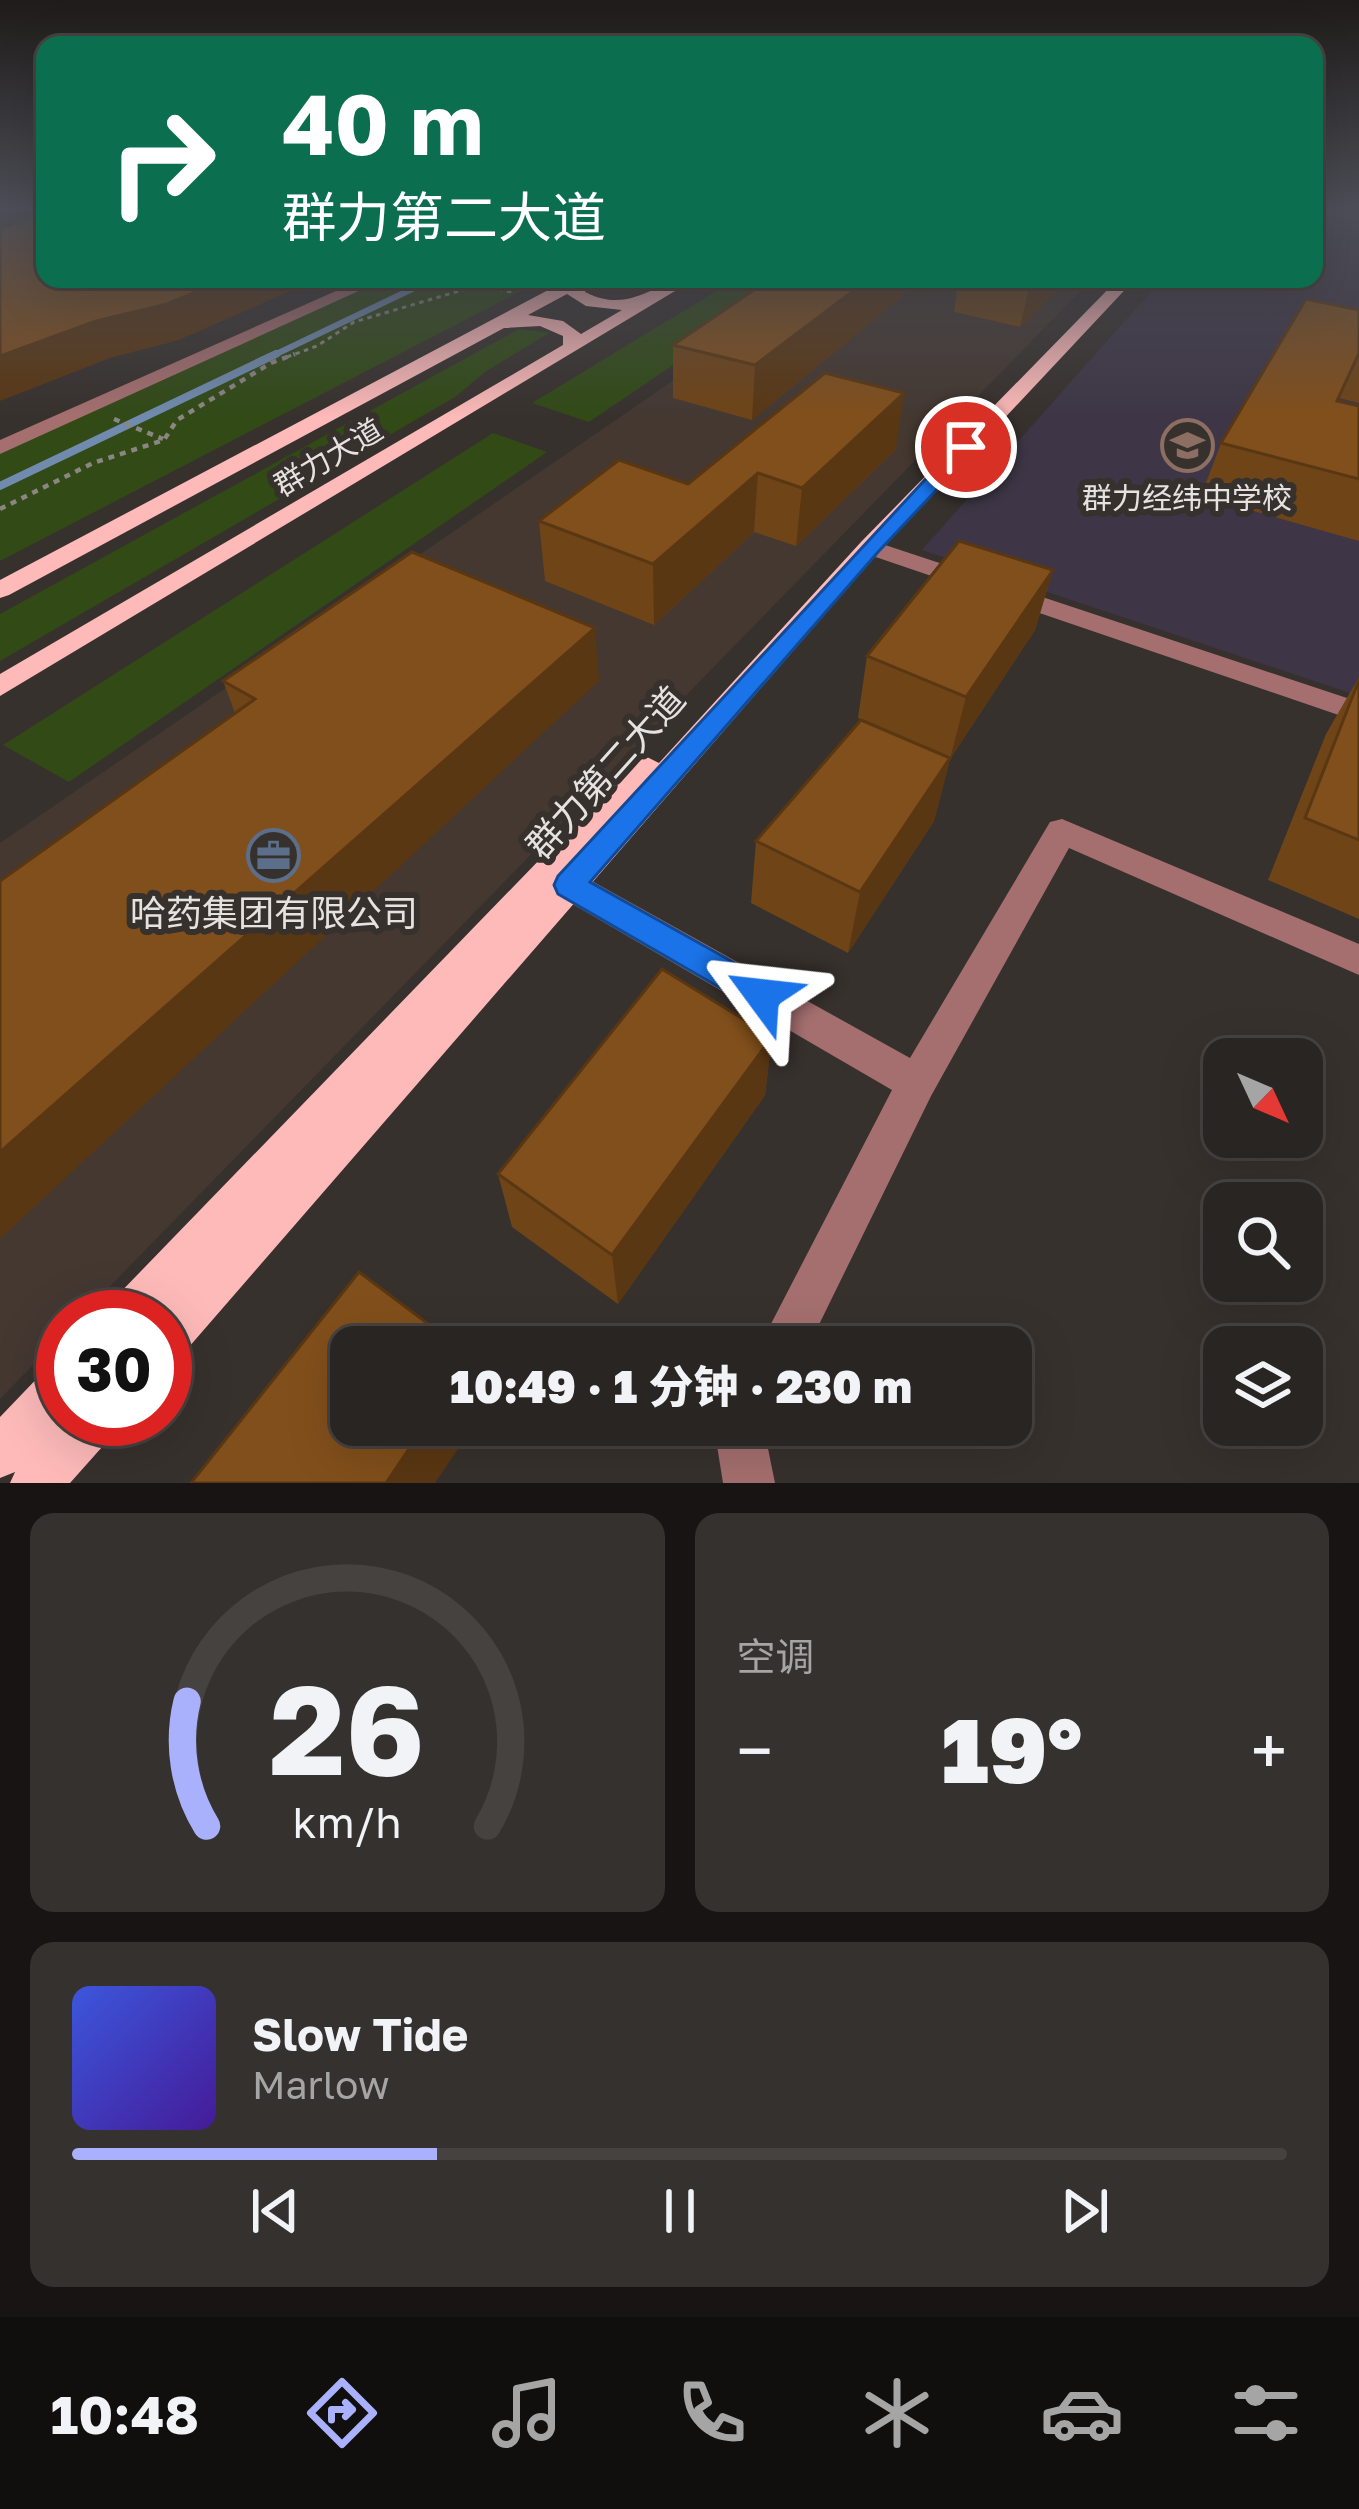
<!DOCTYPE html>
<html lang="zh">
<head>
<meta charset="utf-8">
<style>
  body { margin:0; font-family:"Golos Text","Noto Sans SC",sans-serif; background:#35312f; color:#f1f3f6; height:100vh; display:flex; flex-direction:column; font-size:45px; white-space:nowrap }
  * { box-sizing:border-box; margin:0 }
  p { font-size:39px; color:#a5a5a5 }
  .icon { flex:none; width:66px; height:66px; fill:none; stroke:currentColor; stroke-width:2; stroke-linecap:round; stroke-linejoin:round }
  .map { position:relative; height:1483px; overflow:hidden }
  .details { display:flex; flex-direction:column; gap:30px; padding:30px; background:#171413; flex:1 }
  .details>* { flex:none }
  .banner { position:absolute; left:36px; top:36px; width:1287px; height:252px; border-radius:24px; box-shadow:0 12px 48px #0002,0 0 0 3px #454240; background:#0b6e4f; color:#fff; overflow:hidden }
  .needle { width:78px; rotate:134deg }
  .controls { position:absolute; left:1203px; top:1038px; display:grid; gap:24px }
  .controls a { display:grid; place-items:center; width:120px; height:120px; border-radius:24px; background:#292522; box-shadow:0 12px 48px #0002,0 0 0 3px #454240; font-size:60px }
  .speed { position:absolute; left:36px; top:1290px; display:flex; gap:24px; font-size:60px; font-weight:700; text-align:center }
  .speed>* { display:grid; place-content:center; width:156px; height:156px; border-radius:50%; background:#292522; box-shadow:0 12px 48px #0002,0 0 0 3px #454240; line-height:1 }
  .speed .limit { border:18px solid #d22; background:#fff; color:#111 }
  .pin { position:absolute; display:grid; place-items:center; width:102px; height:102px; color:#fff; margin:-51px; border:6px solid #fff; border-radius:50%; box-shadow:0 3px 12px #0007 }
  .me { position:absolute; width:132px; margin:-66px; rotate:300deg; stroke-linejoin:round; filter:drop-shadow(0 0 9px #0008) }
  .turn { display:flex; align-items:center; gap:42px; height:252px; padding:0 48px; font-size:54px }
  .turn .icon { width:156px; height:156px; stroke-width:2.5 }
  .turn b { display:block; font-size:84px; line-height:102px }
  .big { font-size:90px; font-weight:800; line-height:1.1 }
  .details .card { flex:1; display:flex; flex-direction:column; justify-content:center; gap:18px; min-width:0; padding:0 42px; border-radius:24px; background:#35312f }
  .details .dial { align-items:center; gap:0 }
  .dial svg { height:312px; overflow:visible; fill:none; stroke:#454240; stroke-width:7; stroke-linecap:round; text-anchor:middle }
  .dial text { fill:#f1f3f6; stroke:none }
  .song { display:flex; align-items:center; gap:36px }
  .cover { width:144px; height:144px; border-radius:18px; background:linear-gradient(135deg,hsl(230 70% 55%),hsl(260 70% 35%)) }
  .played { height:12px; border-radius:6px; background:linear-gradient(90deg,#a9b0fc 30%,#454240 30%) }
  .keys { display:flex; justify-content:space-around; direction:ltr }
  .heat { display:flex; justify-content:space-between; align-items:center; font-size:66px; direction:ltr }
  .details .tiles { flex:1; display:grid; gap:30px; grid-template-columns:1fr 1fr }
  .card:last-child { grid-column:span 2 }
  .trip { position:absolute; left:330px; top:1326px; width:702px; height:120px; border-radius:24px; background:#292522; box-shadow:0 12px 48px #0002,0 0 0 3px #454240; font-weight:800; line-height:120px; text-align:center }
  .menu { display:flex; height:192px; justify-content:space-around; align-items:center; background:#100f0e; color:#a5a5a5 }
  .menu .icon { width:84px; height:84px }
  .menu .selected { color:#a9b0fc }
  .menu b { font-size:54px; color:#f1f3f6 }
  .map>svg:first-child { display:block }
</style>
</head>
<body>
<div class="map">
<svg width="1359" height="1483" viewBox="0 0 1359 1483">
  <rect width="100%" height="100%" fill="#37312d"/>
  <!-- built -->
  <path fill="#443831" d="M821,279H1092L80,1317H63V1334L0,1399V843Z"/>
  <!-- education -->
  <path fill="#3e3646" d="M1314,211H1359V696L922,550L1162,279H1314Z"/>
  <!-- green -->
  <path fill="#314a16" d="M384,279H544L0,561V452Z
    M736,279H800L589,422L532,403Z
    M519,329L549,333L485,372L455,397L0,661V614Z
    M493,433L547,452L69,782L3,745Z"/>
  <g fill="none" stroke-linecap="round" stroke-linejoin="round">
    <!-- stream-far1 -->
    <path stroke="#718bae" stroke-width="6" d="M270,357L433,279"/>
    <!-- stream -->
    <path stroke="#718bae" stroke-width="8" d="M0,486L276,354"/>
    <!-- path-far1 -->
    <path stroke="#8b8683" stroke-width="3" stroke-dasharray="4.5 4.5" stroke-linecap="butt" d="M287,357L317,346L354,322L500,279"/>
    <!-- path -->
    <path stroke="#8b8683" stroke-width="4.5" stroke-dasharray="6 6" stroke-linecap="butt" d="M114,419L163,439
      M0,509L93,463L164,440L177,420L271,363L295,354"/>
    <!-- minor -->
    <path fill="#a56f6f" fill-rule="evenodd" d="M363,279H385L0,454V440Z
      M870,540L1359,702V722L861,552V542Z
      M1062,819L1359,944V975L1069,848L931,1096L808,1347H759L892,1090L557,895L552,885L557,875L569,872L581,875L910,1058L1050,822Z
      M718,1425H769L765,1434L775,1483H723L715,1433Z"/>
    <!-- major -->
    <path fill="#fdbab9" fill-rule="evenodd" d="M569,279H590L585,292C632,316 653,279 695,279L0,696V674L563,345V336L540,326L504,328L9,595L0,598V580ZM567,294L586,306L622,310L581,334L563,321L528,315Z
      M1118,279H1135L879,552L182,1355L165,1362V1317H105L112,1301L636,760L647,757L659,763L861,542Z
      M63,1362V1419H118L111,1437L70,1483H10L15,1472L0,1478V1417L46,1369Z"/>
    <!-- path-bridge -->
    <path stroke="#8b8683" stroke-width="3" stroke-dasharray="4.5 4.5" stroke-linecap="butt" d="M445,279L512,292"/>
  </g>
  <!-- wall -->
  <path fill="#6f4417" d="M770,279H908L905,294L752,420L673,398V345Z
    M959,279H1068L1020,327L954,312Z
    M1359,310V403L1339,398L1338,401L1359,406V541L1201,496L1221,443Z
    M896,449L796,546L754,532L654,625L545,581L539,521L688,484Z
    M1053,570L1035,630L950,759L934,821L848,953L751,903L756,841L914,743L858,718L867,656Z
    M1359,677V919L1268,880L1326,734Z
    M223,681H599L235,713Z
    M772,1037L765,1095L618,1304L512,1227L498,1174Z"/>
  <!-- shaded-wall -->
  <path fill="#5a3713" d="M227,279H296L295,289L179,340L110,358L0,401V356L96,321Z
    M869,279H908L905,294L752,420L755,365Z
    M1031,279H1068L1020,327Z
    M904,393L896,449L796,546L802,488Z
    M758,473L754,532L654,625L653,564Z
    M1053,570L1035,630L950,759L966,697Z
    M595,628L599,681L0,1239V1152Z
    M950,758L934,821L848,953L860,892Z
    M772,1037L765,1095L618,1304L612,1255Z
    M425,1425H474L435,1483H386Z"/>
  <!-- building -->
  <path fill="#814f1b" stroke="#5a3713" stroke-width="3" d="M45,214V279H227L167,304L96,321L0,356V229Z
    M770,279H869L755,365L673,345Z
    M1306,299L1359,310V353L1337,401L1359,406V479L1221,443Z
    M825,373L904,393L802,488L758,473L653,564L539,521L619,460L688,484Z
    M959,541L1053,570L966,697L867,656Z
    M412,552L595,628L0,1152V881L255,699L223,681Z
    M1359,680V840L1305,818Z
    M861,720L950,758L860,892L756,841Z
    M662,969L772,1037L612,1255L498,1174Z
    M359,1272L459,1347H351V1425H425L386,1483H191Z"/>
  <!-- sky -->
  <linearGradient id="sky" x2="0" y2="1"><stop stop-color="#1e1b19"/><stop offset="0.5" stop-color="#4d4e57"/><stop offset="1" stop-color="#4d4e57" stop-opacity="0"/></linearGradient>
  <rect width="1359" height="418" fill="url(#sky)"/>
  <!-- route -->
  <path fill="#1a73e8" stroke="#114b97" stroke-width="3" d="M966,441L976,447L973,451L878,552L590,882L774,985L779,995L774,1005L762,1010L750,1005L558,894L554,885L558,876L959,443Z"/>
  <!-- icons -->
  <defs>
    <symbol id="school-ring" viewBox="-11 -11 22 22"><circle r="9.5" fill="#37312d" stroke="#8d6e63" stroke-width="1.5"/><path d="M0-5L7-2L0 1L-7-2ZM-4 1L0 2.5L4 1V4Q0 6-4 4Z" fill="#8d6e63"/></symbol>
    <symbol id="office-ring" viewBox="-11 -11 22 22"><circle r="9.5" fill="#37312d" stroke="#5c6f8a" stroke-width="1.5"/><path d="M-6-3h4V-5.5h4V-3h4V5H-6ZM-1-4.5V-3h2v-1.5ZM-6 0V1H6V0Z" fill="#5c6f8a"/></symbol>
  </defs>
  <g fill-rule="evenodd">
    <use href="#school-ring" x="1158" y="416" width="59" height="59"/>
    <use href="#office-ring" x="244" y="826" width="59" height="59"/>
  </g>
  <g text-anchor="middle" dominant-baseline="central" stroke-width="12" stroke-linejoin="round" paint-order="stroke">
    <!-- far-street labels -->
    <g font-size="30" fill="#e6e2e0" stroke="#37312d">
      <text transform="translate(328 457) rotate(-31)">群力大道</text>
    </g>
    <!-- far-poi labels -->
    <g font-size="30" fill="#e6e2e0" stroke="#37312d">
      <text x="1187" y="498">群力经纬中学校</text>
    </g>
    <!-- street labels -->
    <g font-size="36" fill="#e6e2e0" stroke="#37312d">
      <text transform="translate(605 772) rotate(-48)">群力第二大道</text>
    </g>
    <!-- poi labels -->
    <g font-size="36" fill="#e6e2e0" stroke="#37312d">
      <text x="274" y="912">哈药集团有限公司</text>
    </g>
  </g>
</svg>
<div class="controls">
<a><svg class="needle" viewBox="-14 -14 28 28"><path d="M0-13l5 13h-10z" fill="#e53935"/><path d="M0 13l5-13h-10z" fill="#a5a5a5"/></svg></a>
<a><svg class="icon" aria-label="search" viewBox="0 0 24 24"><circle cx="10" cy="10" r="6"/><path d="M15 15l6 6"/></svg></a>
<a><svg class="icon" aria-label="layers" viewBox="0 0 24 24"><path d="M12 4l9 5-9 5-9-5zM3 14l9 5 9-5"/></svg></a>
</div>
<div class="speed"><div class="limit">30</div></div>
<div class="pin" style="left:966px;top:447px;background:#d93025"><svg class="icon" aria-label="arrive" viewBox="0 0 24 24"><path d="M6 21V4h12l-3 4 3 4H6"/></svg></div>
<svg class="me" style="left:762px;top:995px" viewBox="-20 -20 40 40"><path d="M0-17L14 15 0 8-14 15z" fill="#1a73e8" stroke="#fff" stroke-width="4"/></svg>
<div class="trip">10:49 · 1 分钟 · 230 m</div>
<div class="banner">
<div class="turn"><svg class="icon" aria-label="right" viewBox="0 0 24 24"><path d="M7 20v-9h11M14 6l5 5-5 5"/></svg><div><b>40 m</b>群力第二大道</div></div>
</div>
</div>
<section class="details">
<div class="tiles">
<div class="card dial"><svg viewBox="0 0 100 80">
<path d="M14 69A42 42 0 1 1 86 69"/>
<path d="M14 69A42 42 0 0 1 9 37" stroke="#a9b0fc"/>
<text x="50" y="56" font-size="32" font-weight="700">26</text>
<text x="50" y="72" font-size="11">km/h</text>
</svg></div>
<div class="card"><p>空调</p>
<div class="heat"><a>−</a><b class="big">19°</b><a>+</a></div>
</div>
<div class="card">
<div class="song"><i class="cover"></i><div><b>Slow Tide</b><p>Marlow</p></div></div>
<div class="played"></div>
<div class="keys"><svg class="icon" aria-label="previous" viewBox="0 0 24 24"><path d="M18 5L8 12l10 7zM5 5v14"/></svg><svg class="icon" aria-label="pause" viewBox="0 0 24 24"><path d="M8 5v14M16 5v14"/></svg><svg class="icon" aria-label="next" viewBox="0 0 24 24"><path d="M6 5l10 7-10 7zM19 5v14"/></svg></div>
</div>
</div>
</section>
<nav class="menu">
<b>10:48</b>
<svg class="icon selected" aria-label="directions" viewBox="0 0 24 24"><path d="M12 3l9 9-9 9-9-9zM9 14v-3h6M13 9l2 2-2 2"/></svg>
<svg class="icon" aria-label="music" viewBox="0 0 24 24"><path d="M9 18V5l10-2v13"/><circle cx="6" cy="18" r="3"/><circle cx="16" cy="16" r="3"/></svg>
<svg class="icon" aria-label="phone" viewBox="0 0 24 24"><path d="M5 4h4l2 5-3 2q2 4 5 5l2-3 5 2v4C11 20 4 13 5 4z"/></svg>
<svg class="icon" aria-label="climate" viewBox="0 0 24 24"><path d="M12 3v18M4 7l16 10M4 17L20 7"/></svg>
<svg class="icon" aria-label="car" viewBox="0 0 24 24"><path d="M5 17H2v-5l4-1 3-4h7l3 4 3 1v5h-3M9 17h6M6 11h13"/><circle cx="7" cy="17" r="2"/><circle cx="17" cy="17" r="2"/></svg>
<svg class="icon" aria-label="filters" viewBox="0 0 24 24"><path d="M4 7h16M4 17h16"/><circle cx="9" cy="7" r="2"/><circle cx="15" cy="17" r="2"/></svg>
</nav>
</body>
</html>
